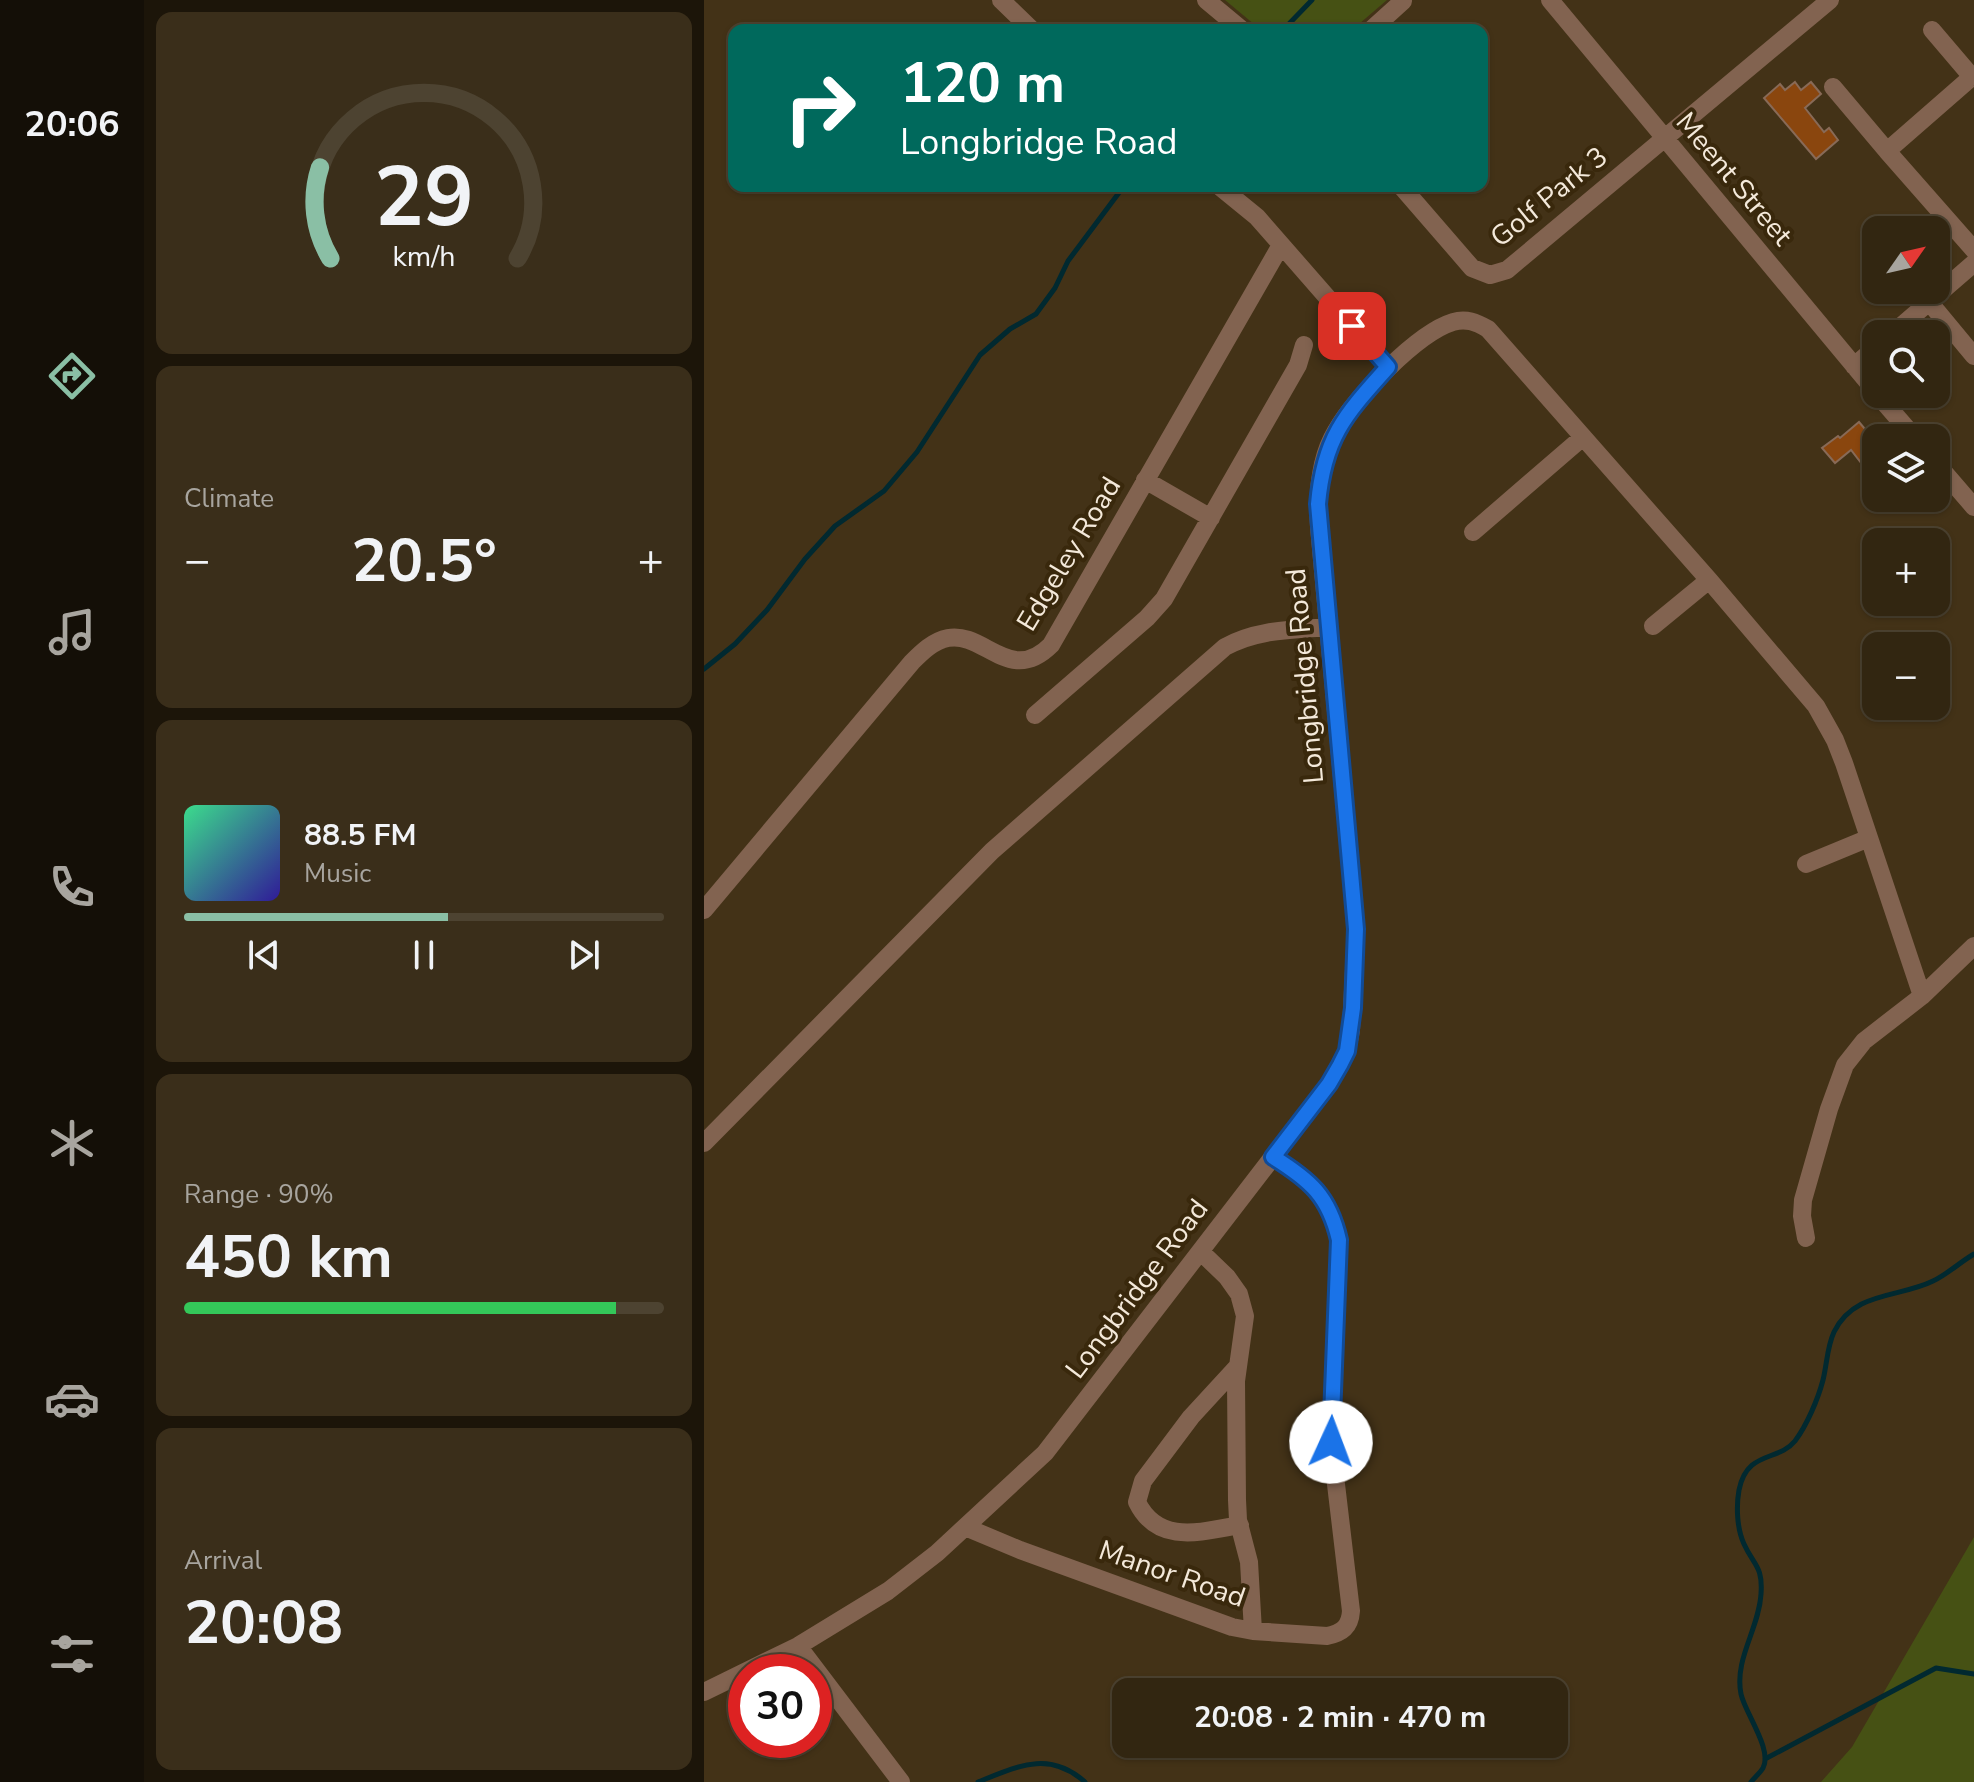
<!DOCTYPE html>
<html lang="en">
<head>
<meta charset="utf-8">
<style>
  body { margin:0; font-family:"Nunito Sans",sans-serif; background:#3a2e1a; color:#f1f3f6; height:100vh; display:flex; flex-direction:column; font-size:30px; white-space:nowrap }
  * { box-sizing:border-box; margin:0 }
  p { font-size:26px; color:#a8a59f }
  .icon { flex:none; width:44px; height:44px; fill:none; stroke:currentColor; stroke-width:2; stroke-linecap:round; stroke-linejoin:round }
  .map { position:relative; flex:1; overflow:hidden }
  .side { display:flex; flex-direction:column; gap:12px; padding:12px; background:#1c1509; width:560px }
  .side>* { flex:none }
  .guide { position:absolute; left:24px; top:24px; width:760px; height:168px; border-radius:16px; box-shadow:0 2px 6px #0004,0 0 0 2px #4d4331; background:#00695c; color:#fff; overflow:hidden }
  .needle { width:52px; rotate:56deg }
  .controls { position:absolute; left:1158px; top:216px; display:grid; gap:16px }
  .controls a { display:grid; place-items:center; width:88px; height:88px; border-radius:16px; background:#322611; box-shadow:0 2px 6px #0004,0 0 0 2px #4d4331; font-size:40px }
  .speed { position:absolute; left:24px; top:1654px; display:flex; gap:16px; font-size:40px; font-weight:700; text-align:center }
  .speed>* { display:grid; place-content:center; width:104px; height:104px; border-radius:50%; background:#322611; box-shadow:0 2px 6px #0004,0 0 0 2px #4d4331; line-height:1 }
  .speed .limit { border:12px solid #d22; background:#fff; color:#111 }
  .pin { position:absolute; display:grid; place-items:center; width:68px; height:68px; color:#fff; margin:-34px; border-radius:16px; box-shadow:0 4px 12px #0006 }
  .me { position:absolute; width:88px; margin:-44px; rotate:2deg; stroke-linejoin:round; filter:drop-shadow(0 0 6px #0008) }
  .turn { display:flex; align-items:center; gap:28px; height:168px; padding:0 40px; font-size:36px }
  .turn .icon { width:104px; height:104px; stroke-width:2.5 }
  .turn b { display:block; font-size:56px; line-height:68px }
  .big { font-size:60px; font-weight:700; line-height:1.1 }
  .side .card { flex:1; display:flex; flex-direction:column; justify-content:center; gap:12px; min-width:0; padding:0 28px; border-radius:16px; background:#3a2e1a }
  .side .dial { align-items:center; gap:0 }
  .dial svg { height:208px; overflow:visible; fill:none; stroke:#4d4331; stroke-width:7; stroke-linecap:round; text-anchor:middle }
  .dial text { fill:#f1f3f6; stroke:none }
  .song { display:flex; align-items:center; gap:24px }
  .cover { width:96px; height:96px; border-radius:12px; background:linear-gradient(135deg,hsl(150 70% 55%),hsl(250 70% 35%)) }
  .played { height:8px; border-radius:4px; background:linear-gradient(90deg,#8abfa5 55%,#4d4331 55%) }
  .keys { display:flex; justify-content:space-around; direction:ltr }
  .heat { display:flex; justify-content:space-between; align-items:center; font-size:44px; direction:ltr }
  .charge { height:12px; border-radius:6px; background:linear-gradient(90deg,#34c759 90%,#4d4331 0) }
  .trip { position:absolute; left:408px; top:1678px; width:456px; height:80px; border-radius:16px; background:#322611; box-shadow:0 2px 6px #0004,0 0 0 2px #4d4331; font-weight:700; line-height:80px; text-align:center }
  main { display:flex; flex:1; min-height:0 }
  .menu { display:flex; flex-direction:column; width:144px; justify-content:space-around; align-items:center; background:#140f07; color:#a8a59f }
  .menu .icon { width:56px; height:56px }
  .menu .selected { color:#8abfa5 }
  .menu b { font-size:36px; color:#f1f3f6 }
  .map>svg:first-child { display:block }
</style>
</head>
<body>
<main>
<nav class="menu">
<b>20:06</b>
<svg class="icon selected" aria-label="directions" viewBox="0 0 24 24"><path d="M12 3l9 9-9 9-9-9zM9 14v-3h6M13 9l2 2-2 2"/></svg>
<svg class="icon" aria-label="music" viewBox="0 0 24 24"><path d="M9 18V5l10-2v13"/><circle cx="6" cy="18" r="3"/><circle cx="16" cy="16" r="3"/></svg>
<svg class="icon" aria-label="phone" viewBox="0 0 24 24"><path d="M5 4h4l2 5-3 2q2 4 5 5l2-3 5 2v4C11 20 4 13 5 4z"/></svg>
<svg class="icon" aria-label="climate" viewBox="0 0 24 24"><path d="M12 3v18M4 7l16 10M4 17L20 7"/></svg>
<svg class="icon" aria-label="car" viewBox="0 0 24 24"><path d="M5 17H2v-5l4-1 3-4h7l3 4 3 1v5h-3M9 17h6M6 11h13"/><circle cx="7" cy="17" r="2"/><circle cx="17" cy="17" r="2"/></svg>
<svg class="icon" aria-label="filters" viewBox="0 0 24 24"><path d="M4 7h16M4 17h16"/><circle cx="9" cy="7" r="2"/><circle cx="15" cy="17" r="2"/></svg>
</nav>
<section class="side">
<div class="card dial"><svg viewBox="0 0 100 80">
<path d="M14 69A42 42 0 1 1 86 69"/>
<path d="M14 69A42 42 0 0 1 10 34" stroke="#8abfa5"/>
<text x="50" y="56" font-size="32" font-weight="700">29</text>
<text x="50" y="72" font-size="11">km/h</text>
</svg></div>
<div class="card"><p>Climate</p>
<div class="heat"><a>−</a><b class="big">20.5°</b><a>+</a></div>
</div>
<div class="card">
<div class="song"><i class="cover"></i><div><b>88.5 FM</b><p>Music</p></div></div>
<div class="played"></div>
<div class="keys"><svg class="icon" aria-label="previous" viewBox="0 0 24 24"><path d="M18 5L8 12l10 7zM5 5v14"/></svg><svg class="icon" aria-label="pause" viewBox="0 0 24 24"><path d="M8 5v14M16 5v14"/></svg><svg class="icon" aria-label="next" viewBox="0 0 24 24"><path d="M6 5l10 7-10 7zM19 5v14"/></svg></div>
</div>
<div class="card"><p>Range · 90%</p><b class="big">450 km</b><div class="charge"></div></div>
<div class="card"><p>Arrival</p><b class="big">20:08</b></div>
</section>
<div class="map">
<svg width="1270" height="1782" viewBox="0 0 1270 1782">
  <rect width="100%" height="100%" fill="#433217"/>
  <!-- green -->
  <path fill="#465114" d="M521,0H683L648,30H557Z
    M1270,1537V1782H1117L1148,1747Z"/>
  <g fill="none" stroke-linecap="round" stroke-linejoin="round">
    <!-- stream -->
    <path stroke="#012930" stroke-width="5" d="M579,30L608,0
      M0,669L31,644L63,610L101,559L131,526L180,491L213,452L276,355L306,329L332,314L351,288L364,261L420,186
      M1061,1759L1232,1668L1270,1674
      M274,1782C314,1766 345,1750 381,1782
      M1047,1782C1050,1778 1056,1773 1059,1768C1069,1750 1041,1713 1037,1694C1030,1659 1055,1629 1057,1594C1059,1566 1050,1566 1040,1544C1033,1529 1032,1507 1035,1490C1043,1450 1074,1462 1091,1441C1103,1425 1114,1399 1119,1380C1123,1364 1123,1347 1130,1332C1150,1291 1195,1298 1229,1281C1244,1274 1256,1262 1270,1254"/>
  </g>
  <!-- building -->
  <path fill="#8a460e" stroke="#886a57" stroke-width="2" d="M1091,82L1097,90L1107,82L1117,94L1101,108L1120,132L1125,128L1134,140L1112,159L1060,98L1076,84L1081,90Z
    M1155,422L1172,442V453L1158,464L1147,450L1131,463L1118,448L1134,436L1136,438Z"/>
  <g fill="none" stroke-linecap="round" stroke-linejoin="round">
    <!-- minor -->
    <path stroke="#826350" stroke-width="18" d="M297,0L328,30
      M502,0L538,30
      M846,0L1172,392
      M667,30L699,1
      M1228,30L1268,77
      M1270,75L1183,151L1270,250
      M1129,87L1183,151
      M515,186L553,217L684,367
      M697,186L768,268L786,275L803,270L1126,0
      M1226,303L1270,356
      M1188,334L1270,263
      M1150,366L1172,347
      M1173,394L1211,438
      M1232,463L1270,507
      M441,480L507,518
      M769,532L879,437
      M949,626L1005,580
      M331,715L443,618L460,599L594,365L600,345
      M1102,864L1165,838
      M0,910L208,662C218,652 229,641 244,638C280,631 306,686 347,645L577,245
      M0,1143L288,851L521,647C553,629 589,630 625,627
      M1102,1238L1098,1216L1099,1200L1125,1109L1141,1065L1160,1041L1218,996L1270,946
      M497,1252L523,1277L535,1294L541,1316L532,1381L533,1500L534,1520L545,1562L549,1631
      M533,1367L487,1417L439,1481L433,1502C454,1545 496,1532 536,1525
      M261,1527L316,1550L528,1627L549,1631L623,1636C638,1633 646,1627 647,1611L627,1442L635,1240C625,1196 606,1180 569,1157
      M94,1646L197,1782
      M0,1692L94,1646L184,1591L233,1553L341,1453L625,1084L643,1051L647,1030L652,929L615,527C613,495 615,459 632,431C651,398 713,333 749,322C762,318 772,322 784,329L1005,580L1112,706L1131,740L1140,763L1218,996"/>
  </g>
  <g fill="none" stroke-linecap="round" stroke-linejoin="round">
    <defs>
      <path id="route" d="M627,1442L635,1240C625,1196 606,1180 569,1157L625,1084L636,1065L643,1051L649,1008L652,929L614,504C620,437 641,415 684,367L648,326"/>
    </defs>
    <!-- route casing -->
    <use href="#route" stroke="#114b97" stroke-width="20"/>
    <!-- route -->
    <use href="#route" stroke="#1a73e8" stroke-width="14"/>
  </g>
  <g text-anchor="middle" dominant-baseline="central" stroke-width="8" stroke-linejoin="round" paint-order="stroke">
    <!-- street labels -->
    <g font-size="28" fill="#f4e9da" stroke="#39280c">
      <text transform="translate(1030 179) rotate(50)">Meent Street</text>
      <text transform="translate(845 197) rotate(-39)">Golf Park 3</text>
      <text transform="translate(365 554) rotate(-59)">Edgeley Road</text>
      <text transform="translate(601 676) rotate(-95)">Longbridge Road</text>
      <text transform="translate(433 1289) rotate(-53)">Longbridge Road</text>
      <text transform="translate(468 1574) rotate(19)">Manor Road</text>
    </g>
  </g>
</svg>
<div class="controls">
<a><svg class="needle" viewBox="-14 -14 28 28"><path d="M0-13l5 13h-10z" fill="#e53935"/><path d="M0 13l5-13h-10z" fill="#a8a59f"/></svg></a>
<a><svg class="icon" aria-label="search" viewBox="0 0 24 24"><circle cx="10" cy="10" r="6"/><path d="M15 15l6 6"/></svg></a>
<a><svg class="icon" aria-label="layers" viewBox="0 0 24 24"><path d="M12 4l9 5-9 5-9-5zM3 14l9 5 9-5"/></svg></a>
<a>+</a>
<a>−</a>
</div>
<div class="speed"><div class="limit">30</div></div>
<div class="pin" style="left:648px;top:326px;background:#d93025"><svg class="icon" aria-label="arrive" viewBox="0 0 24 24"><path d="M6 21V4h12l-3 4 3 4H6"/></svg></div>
<svg class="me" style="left:627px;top:1442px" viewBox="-20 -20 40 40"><circle r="19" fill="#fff"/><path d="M0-13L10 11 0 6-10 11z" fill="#1a73e8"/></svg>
<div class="trip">20:08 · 2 min · 470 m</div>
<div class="guide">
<div class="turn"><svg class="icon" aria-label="right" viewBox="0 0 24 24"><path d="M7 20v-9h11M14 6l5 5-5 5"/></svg><div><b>120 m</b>Longbridge Road</div></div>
</div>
</div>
</main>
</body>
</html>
